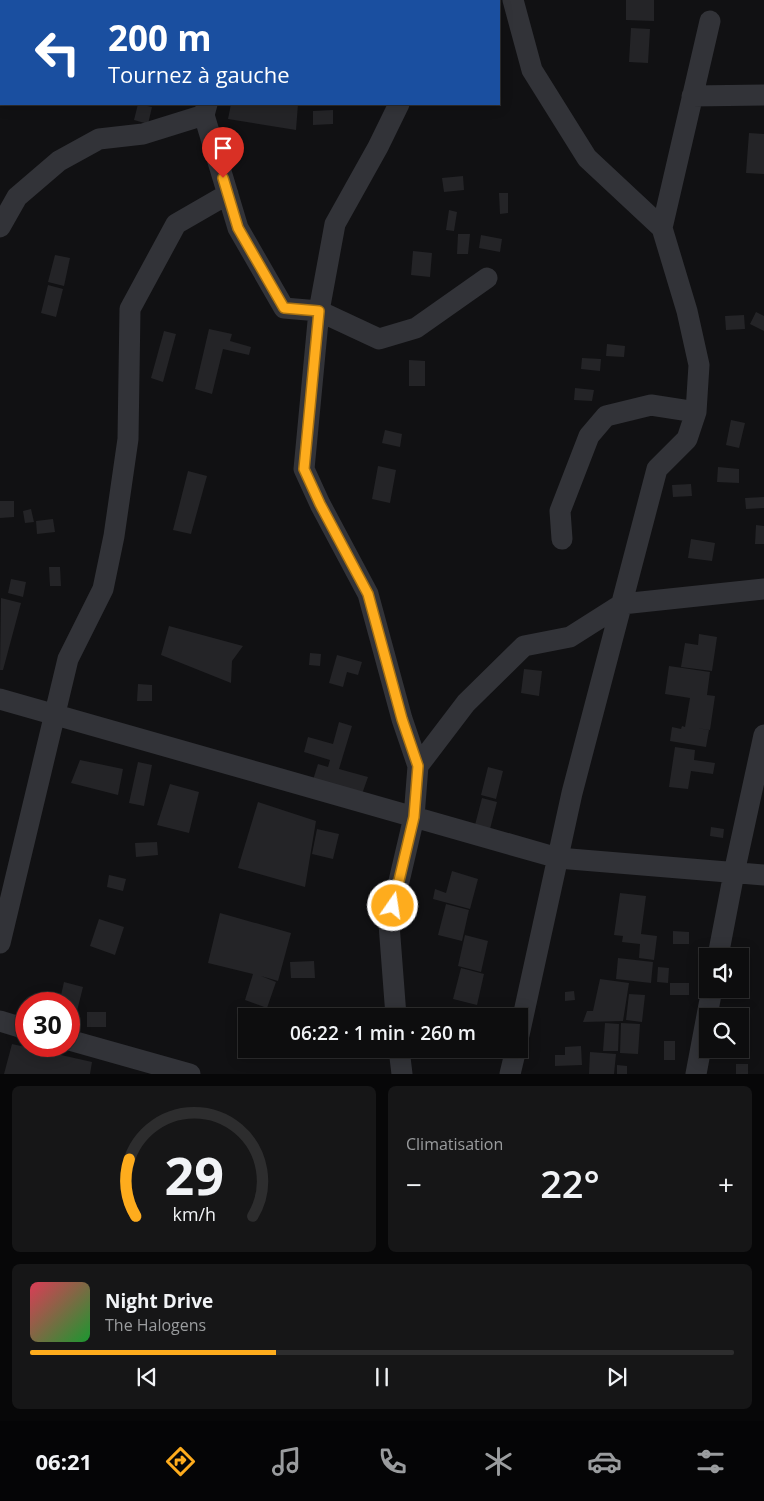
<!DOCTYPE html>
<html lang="fr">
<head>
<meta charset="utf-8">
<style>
  body { margin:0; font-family:"Open Sans",sans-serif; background:#161617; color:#f1f3f6; height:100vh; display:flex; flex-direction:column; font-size:19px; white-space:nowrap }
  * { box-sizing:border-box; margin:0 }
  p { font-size:16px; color:#9a9c9e }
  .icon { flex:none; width:28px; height:28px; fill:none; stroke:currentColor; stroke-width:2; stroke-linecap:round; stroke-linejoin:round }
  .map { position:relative; height:1074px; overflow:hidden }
  .sheet { display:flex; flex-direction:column; gap:12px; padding:12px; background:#070708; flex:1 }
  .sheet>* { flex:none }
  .hud { position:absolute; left:0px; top:0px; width:500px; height:105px; box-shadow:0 2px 12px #0003,0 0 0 1px #2d2d2e; background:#1a4fa0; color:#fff; overflow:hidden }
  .fabs { position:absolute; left:699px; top:948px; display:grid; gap:10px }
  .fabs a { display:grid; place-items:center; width:50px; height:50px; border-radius:0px; background:#0d0d0e; box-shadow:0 2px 12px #0003,0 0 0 1px #2d2d2e; font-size:25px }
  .speed { position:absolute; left:15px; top:992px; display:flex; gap:10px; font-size:25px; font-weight:700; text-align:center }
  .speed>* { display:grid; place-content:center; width:65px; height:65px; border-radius:50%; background:#0d0d0e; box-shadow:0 2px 12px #0003,0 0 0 1px #2d2d2e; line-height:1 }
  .speed .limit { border:8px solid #d22; background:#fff; color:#111 }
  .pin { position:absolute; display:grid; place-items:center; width:42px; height:42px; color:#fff; margin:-51px -21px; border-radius:50% 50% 50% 0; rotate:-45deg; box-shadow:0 0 5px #0007 }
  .pin .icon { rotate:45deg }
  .me { position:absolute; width:55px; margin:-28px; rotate:13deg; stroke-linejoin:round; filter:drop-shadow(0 0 4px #0008) }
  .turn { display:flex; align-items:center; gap:18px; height:105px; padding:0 25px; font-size:22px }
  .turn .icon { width:65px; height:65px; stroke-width:2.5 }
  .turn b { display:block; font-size:35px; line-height:42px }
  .big { font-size:38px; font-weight:600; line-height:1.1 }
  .sheet .widget { flex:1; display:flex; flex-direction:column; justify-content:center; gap:8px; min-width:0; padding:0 18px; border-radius:8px; background:#161617 }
  .sheet .dial { align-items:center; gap:0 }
  .dial svg { height:130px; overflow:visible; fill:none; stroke:#2d2d2e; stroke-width:7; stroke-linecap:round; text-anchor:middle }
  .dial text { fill:#f1f3f6; stroke:none }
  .song { display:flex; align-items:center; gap:15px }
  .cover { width:60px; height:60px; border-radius:8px; background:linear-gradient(135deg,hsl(350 70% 55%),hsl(130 70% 35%)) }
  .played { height:5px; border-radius:2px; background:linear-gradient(90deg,#feac1d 35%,#2d2d2e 35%) }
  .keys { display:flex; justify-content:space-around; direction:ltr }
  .heat { display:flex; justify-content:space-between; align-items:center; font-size:28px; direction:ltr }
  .sheet .tiles { flex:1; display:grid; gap:12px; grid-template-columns:1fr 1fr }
  .widget:last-child { grid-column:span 2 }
  .trip { position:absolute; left:238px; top:1008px; width:290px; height:50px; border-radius:0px; background:#0d0d0e; box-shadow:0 2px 12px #0003,0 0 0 1px #2d2d2e; font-weight:600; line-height:50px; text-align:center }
  .tabs { display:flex; height:80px; justify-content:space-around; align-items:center; background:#050506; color:#9a9c9e }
  .tabs .icon { width:35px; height:35px }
  .tabs .active { color:#feac1d }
  .tabs b { font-size:22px; color:#f1f3f6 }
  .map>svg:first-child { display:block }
</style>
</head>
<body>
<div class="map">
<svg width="764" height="1074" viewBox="0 0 764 1074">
  <rect width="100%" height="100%" fill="#111113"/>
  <!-- building -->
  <path fill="#242427" d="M626,0H654V21L626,20Z
    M631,28L650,29L648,63L629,62Z
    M138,104L152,107L148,124L134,120Z
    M231,104H298L296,130L228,119Z
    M333,110V124L313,125V111Z
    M749,133L764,134V174L746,173Z
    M463,176L464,190L444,192L442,178Z
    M499,193H508V213L500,214Z
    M449,210L457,212L454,231L446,230Z
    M458,234H470L468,254H457Z
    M481,235L502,239L500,252L479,248Z
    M413,251L432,253L430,277L411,275Z
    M55,255L70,258L64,286L48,282Z
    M48,285L63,289L56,317L41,313Z
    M756,312L764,316V331L750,324Z
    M744,315L745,329L726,330L725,316Z
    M209,329L232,334L230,341L251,347L249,355L223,349L212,394L195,389Z
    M164,331L176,334L163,382L151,378Z
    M607,344L625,346L624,357L606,356Z
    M582,358L601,359L600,371L581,369Z
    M409,360L425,361V386H409Z
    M575,388L594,390L592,401L574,400Z
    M731,420L745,423L739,448L726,445Z
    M385,430L402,434L400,447L382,443Z
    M378,466L396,470L390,503L372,499Z
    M718,467L739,469V483L717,482Z
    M188,471L207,476L191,534L173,530Z
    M691,484L692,496L673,497L672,485Z
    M764,497V508L746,509L745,498Z
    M0,501H14V517L0,518Z
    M31,509L34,522L25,523L23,511Z
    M53,519L55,532L37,534L36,521Z
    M756,525L764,526V544H755Z
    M691,539L715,543L712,561L688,558Z
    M49,567H60L61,586H50Z
    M11,579L26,582L23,597L8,593Z
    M1,598L21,603L3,670H0Z
    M169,626L243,646L232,661L231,683L161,655Z
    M699,634L717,637L712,671L681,667L685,643L698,645Z
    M310,653L321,654L320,666L309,665Z
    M337,655L362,662L358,675L347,672L343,687L329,683Z
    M669,666L710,672L707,695L715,696L710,730L696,728L709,730L706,747L670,741L672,727L681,729L682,726L685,727L690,698L665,694Z
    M524,669L542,671L539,696L521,693Z
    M138,684L152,685V701H137Z
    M339,722L352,726L339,769L368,777L362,794L313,780L318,764L328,767L330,760L304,752L308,737L333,744Z
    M675,747L695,750L694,760L715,763L713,774L691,771L688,789L669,787Z
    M80,760L123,769L118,795L71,783Z
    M138,762L152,765L144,806L129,803Z
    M488,767L503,771L496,799L481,795Z
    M170,784L199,792L189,833L157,825Z
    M482,798L497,802L490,829L475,825Z
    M258,802L316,821L305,887L238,868Z
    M711,827L724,829L723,838L710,836Z
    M317,829L339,834L333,859L312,854Z
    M157,842L158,855L136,857L135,843Z
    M452,871L478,879L470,909L433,899L435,889L446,893Z
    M109,875L126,879L123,891L107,887Z
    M620,893L646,896L641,934L657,936L654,960L639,958L640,944L622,942L623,936L614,935Z
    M446,904L469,910L462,941L438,935Z
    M220,913L291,933L278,981L261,976L276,982L267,1008L245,1000L253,974L208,963Z
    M99,919L124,927L115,955L90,946Z
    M673,931L689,932V944H673Z
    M465,935L488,941L481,972L458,966Z
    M618,958L653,962L651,983L616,979Z
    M314,961L315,978H291L290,962Z
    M658,967L669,968L668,983L657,982Z
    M461,968L484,974L477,1005L453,999Z
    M600,979L629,983L623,1021L583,1022L587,1011H593Z
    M64,982L83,987L75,1019L69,1017V1004H59Z
    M670,983H689V995H670Z
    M574,991L575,1000L565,1001V992Z
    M629,994L645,995L642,1022L626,1020Z
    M87,1012H106V1027H87Z
    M605,1023L619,1024L618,1051H603Z
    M621,1023L640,1024L638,1054L620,1053Z
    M664,1041H675V1060H664Z
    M12,1044L92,1062L90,1074H4Z
    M581,1046L582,1065L555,1066V1055H565V1047Z
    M590,1052L616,1054L614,1074H589Z
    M736,1064H748V1074H736Z
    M617,1065L627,1066V1074H617Z"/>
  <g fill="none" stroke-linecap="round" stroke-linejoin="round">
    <!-- minor -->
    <path stroke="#323338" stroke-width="21" d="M513,0L532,70L587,158L662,228
      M231,1V0
      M450,1V0
      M692,96L764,95
      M207,104L204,115L238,228L284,308L319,311L379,339L416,328L487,278
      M0,227L17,197L59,161L99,139L143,134L204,115
      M562,539L560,511L589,436L606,416L651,405L696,412
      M0,699L558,858L764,875
      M418,766L466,703L524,646L570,637L622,604L764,589
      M0,943L68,659L103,589L114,536L128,439L130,309L176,224L228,194
      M718,956L734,873L764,735
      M396,1016L389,924L414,817L418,766L402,719L368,594L320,504L304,469L319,311L335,224L378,147L399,104
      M0,1021L26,1029
      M519,1035L572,793L657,469L687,439L696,412L699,365L687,311L662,228L710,21
      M69,1040L190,1074
      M399,1049L402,1074
      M510,1074L516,1049
      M696,1074L712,989"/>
  </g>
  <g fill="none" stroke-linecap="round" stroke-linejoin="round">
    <defs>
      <path id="route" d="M223,178L238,228L284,308L319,311L304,469L320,504L368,594L402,719L418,766L414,817L393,906"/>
    </defs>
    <!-- route casing -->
    <use href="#route" stroke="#a57013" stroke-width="12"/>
    <!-- route -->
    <use href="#route" stroke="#feac1d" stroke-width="9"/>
  </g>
</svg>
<div class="fabs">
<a><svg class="icon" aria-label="sound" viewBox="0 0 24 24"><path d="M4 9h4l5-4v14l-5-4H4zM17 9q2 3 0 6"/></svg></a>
<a><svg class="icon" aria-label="search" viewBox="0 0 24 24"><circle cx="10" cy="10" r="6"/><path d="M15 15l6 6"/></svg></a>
</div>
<div class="speed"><div class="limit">30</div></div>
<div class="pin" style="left:223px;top:178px;background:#d93025"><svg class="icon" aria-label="arrive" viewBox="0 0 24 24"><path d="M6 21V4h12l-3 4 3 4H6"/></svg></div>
<svg class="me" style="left:393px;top:906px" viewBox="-20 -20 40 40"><circle r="17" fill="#feac1d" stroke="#fff" stroke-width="3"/><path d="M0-11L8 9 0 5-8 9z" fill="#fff"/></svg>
<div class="trip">06:22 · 1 min · 260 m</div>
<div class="hud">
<div class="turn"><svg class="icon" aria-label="left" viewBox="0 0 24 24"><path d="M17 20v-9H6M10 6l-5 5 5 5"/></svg><div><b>200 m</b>Tournez à gauche</div></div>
</div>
</div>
<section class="sheet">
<div class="tiles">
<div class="widget dial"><svg viewBox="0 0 100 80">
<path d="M14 69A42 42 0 1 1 86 69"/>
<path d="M14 69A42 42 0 0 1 10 34" stroke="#feac1d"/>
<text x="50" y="56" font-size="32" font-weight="700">29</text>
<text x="50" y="72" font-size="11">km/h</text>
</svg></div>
<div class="widget"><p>Climatisation</p>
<div class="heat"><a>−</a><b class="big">22°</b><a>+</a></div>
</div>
<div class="widget">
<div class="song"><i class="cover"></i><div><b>Night Drive</b><p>The Halogens</p></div></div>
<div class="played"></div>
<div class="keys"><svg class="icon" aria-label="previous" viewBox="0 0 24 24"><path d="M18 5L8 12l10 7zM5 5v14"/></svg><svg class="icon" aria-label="pause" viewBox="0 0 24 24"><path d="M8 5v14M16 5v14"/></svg><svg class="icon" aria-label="next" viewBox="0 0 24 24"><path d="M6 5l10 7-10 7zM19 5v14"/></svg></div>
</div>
</div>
</section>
<nav class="tabs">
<b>06:21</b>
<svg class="icon active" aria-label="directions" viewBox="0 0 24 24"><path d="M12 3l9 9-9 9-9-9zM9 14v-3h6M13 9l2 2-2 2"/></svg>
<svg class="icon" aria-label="music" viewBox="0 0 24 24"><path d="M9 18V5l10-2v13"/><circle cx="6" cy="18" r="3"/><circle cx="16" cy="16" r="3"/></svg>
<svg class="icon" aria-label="phone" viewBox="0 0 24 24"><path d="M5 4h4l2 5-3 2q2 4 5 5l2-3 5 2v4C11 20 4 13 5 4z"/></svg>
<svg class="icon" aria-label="climate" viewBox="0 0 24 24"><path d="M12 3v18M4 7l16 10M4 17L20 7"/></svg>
<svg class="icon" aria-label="car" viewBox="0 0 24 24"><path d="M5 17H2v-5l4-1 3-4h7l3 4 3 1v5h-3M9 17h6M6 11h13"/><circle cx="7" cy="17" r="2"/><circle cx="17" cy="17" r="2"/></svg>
<svg class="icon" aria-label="filters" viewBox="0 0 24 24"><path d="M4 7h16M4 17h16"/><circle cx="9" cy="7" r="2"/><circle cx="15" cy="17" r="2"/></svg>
</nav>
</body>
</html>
